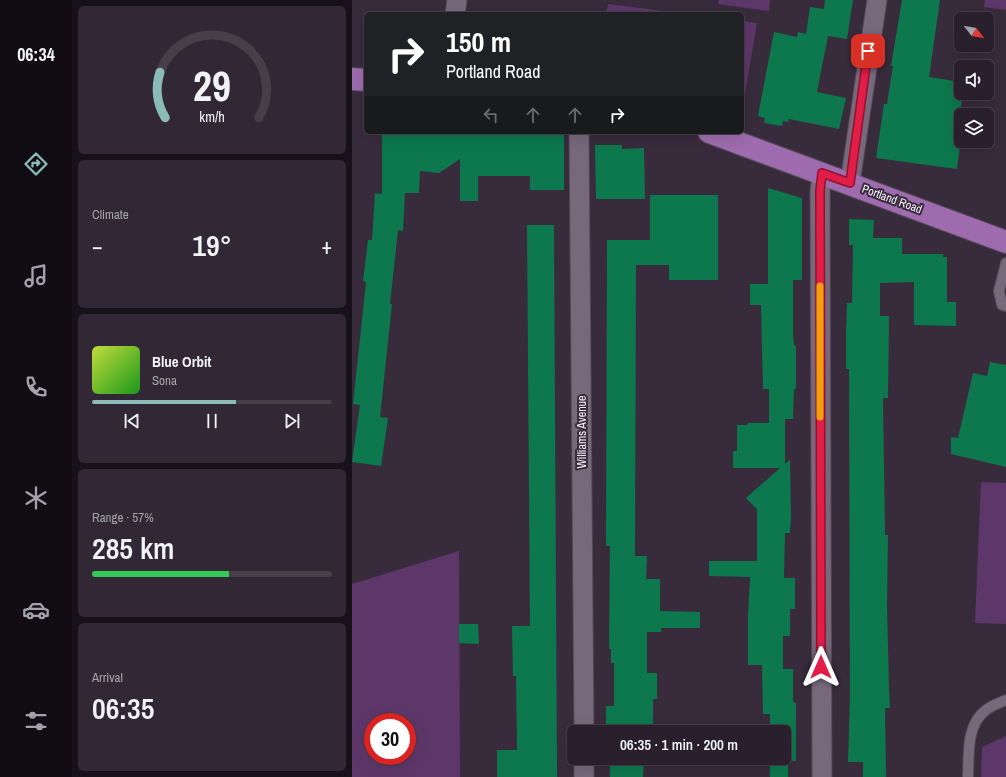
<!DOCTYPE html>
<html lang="en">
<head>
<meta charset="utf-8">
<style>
  body { margin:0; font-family:"Archivo Narrow",sans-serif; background:#322835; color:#f1f3f6; height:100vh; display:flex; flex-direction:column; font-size:15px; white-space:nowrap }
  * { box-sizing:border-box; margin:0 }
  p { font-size:13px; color:#a5a3aa }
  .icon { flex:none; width:22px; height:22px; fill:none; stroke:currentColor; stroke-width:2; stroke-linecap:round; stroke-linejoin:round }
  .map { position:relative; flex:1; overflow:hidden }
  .panel { display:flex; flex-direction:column; gap:6px; padding:6px; background:#171219; width:280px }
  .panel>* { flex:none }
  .banner { position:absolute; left:12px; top:12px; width:380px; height:122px; border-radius:6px; box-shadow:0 4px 16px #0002,0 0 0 1px #463e49; background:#202124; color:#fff; overflow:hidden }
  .needle { width:26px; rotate:121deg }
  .tools { position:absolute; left:602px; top:12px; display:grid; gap:8px }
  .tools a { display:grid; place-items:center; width:40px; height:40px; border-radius:6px; background:#2a202d; box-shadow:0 4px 16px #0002,0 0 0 1px #463e49; font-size:20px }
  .speed { position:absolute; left:12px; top:713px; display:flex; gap:8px; font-size:20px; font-weight:700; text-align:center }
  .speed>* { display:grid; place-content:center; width:52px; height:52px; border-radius:50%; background:#2a202d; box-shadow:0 4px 16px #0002,0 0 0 1px #463e49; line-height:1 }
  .speed .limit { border:6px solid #d22; background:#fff; color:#111 }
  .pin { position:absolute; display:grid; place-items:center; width:34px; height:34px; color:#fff; margin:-17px; border-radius:8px; box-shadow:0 2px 6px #0006 }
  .me { position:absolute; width:44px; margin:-22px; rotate:0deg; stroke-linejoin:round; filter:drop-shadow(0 0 3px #0008) }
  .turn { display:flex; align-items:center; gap:14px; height:84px; padding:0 16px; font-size:18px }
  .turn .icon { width:52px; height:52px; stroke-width:2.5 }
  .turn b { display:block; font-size:28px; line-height:34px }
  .lanes { display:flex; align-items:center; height:38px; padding:0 16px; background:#0003; justify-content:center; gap:20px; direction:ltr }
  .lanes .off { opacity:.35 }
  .big { font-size:30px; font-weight:600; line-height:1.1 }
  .panel .card { flex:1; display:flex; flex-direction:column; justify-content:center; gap:6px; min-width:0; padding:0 14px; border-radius:6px; background:#322835 }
  .panel .dial { align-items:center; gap:0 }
  .dial svg { height:104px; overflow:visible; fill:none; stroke:#463e49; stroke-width:7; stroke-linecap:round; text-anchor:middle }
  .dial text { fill:#f1f3f6; stroke:none }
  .song { display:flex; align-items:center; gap:12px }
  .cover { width:48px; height:48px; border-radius:6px; background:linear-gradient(135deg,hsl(70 70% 55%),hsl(120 70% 35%)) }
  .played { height:4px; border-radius:2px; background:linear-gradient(90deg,#8bbbb9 60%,#463e49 60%) }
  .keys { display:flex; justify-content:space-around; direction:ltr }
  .heat { display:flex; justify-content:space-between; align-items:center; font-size:22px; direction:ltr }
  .charge { height:6px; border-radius:3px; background:linear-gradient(90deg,#34c759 57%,#463e49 0) }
  .trip { position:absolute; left:215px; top:725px; width:224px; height:40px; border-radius:6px; background:#2a202d; box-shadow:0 4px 16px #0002,0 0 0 1px #463e49; font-weight:600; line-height:40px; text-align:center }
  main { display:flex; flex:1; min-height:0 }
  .menu { display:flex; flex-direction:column; width:72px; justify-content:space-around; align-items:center; background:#110d12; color:#a5a3aa }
  .menu .icon { width:28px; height:28px }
  .menu .selected { color:#8bbbb9 }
  .menu b { font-size:18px; color:#f1f3f6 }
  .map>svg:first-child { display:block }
</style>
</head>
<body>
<main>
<nav class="menu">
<b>06:34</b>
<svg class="icon selected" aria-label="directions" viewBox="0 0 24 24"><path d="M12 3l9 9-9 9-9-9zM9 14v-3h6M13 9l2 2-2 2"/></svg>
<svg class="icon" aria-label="music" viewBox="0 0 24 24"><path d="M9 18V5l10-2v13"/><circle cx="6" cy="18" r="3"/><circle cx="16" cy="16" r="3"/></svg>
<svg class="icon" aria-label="phone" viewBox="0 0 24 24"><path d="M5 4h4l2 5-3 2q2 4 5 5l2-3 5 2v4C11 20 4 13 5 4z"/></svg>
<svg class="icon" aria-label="climate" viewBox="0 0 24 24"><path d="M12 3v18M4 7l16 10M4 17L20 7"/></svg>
<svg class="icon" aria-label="car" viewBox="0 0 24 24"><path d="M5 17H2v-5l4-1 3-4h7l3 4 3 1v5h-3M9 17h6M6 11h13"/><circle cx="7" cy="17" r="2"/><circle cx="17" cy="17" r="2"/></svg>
<svg class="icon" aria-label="filters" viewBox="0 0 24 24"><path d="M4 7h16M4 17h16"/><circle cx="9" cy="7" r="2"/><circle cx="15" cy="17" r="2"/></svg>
</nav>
<section class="panel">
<div class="card dial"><svg viewBox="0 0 100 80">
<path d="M14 69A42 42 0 1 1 86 69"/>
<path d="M14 69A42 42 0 0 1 10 34" stroke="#8bbbb9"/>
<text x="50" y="56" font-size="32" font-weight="700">29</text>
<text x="50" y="72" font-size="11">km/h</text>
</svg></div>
<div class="card"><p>Climate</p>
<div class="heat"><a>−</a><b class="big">19°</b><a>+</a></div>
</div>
<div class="card">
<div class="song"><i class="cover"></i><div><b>Blue Orbit</b><p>Sona</p></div></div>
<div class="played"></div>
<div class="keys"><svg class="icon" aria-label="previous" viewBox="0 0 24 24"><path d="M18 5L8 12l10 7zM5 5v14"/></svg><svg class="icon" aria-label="pause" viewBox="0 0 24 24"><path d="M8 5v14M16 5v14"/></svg><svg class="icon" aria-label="next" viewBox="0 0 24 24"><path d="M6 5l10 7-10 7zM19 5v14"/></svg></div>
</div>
<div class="card"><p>Range · 57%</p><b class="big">285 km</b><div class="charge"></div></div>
<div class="card"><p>Arrival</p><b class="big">06:35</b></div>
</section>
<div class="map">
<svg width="654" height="777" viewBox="0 0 654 777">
  <rect width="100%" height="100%" fill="#382b3c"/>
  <!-- green -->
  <path fill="#5e376a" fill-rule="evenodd" d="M367,0H418L417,11L366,4Z
    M633,0H654V10L632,7Z
    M256,4L335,14H254Z
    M390,21L405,23L391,106H390Z
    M629,482L654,483V624L623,623Z
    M107,551L108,777H0V584ZM21,722H55V756H21Z
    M654,736V777H629L630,747Z"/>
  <!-- building -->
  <path fill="#0d784d" d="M473,0H501L495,39L476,36L465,92L494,98L487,129L437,119L436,122L431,121L430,126L412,123L413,118L406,116L422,32L445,37L446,32L454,34L458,7L472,9Z
    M550,0H588L577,77L609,82V93H611L603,146H608L605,169L524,158L532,104H535L541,66H539Z
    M30,132H189L212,134V190H178V176H126V201H108V159L87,173L68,171L67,193H53L51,231L46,230L38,304H40L28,417L36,418L29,466L0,462L8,405L1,404L14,282L11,281L16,240H20L23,193L30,194Z
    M243,145H270V149L292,148L293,199H244Z
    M416,188L450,198V280H441V334L442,345L444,346V389H442L441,419H433V464L438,460L439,516L438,533H433L432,578H443V609H438V636H431V669H441V702L444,703V761H436V777H418V758H432V732H418V714H411L410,665H396V615L398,577L357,576V561H405V509L394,498L428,468H381V451H385V425H395L396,423H417V389H411L409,305H398V284H416Z
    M298,195H366V280H317V265H284L283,556H295L294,579H308V611L348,612V628H309V632H295V673H305V699H301V732H254V706H262V663H259V649H257L258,546H254L255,240H298Z
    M497,219L522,220L521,238H550V254H591V257H595V302H604V326L562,325V282L528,283V316H537L536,398H531L533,535H536L535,606L537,688L538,708H533L534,777H511V762H496L498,698L497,369H494V331L495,303H500L501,245H497Z
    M175,225H202L205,777H145V750H165L164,676H161L160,626H178Z
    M638,362L654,365V467L599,454V437L606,438L621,373L635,376Z
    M107,624H126L127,644L107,643Z
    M258,758H292L291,777H258Z"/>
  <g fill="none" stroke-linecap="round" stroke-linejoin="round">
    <defs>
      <path id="service" d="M654,263L647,291L650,305L654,306
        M616,777C617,754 614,725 634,710C640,705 648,703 654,700"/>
      <path id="minor" d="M103,14L105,0
        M227,132L232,732
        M470,173L468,191L470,777
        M498,183L525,0
        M232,758V777"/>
      <path id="trunk" d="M0,79L14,80
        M357,132L654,242"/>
    </defs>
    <!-- service casing -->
    <use href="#service" stroke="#534957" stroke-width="12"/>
    <!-- minor casing -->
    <use href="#minor" stroke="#534957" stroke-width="21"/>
    <!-- trunk casing -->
    <use href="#trunk" stroke="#534957" stroke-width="24"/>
    <!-- service -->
    <use href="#service" stroke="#77687b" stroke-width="10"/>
    <!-- minor -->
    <use href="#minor" stroke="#77687b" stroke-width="19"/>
    <!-- trunk -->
    <use href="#trunk" stroke="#9e6cae" stroke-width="22"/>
  </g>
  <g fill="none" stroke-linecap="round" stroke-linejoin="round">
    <defs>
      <path id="route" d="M469,667L468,191L470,173L498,183L516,51"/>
    </defs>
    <!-- route casing -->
    <use href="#route" stroke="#92132f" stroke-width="10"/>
    <!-- route -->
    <use href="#route" stroke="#e11d48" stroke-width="7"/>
    <!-- slow -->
    <path stroke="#f59e0b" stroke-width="7" d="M468,286V417"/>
  </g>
  <g text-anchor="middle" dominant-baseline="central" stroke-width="4" stroke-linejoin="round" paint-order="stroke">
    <!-- street labels -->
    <g font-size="12" fill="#f7effa" stroke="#382b3c">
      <text transform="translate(540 199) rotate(20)">Portland Road</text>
      <text transform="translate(230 432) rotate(-90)">Williams Avenue</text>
    </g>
  </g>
</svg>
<div class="tools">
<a><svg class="needle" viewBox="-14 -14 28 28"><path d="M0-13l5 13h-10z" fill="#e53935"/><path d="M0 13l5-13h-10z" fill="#a5a3aa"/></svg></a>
<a><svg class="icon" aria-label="sound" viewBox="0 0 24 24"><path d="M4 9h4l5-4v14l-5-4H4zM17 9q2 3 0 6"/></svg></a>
<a><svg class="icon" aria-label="layers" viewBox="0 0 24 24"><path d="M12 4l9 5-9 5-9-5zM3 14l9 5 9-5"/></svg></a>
</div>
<div class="speed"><div class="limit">30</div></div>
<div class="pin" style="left:516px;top:51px;background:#d93025"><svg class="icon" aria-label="arrive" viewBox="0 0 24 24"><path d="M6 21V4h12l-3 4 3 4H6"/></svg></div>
<svg class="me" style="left:469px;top:667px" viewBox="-20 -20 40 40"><path d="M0-17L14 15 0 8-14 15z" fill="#e11d48" stroke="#fff" stroke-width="4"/></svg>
<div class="trip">06:35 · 1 min · 200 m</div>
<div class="banner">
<div class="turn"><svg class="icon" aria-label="right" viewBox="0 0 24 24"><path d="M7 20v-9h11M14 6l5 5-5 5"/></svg><div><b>150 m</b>Portland Road</div></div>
<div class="lanes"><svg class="icon off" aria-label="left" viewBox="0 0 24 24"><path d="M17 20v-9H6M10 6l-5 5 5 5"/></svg><svg class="icon off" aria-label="ahead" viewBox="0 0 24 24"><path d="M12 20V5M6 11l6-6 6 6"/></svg><svg class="icon off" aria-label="ahead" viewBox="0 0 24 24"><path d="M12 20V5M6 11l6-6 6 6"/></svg><svg class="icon" aria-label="right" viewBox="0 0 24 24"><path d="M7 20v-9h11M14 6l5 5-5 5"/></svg></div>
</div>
</div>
</main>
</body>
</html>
